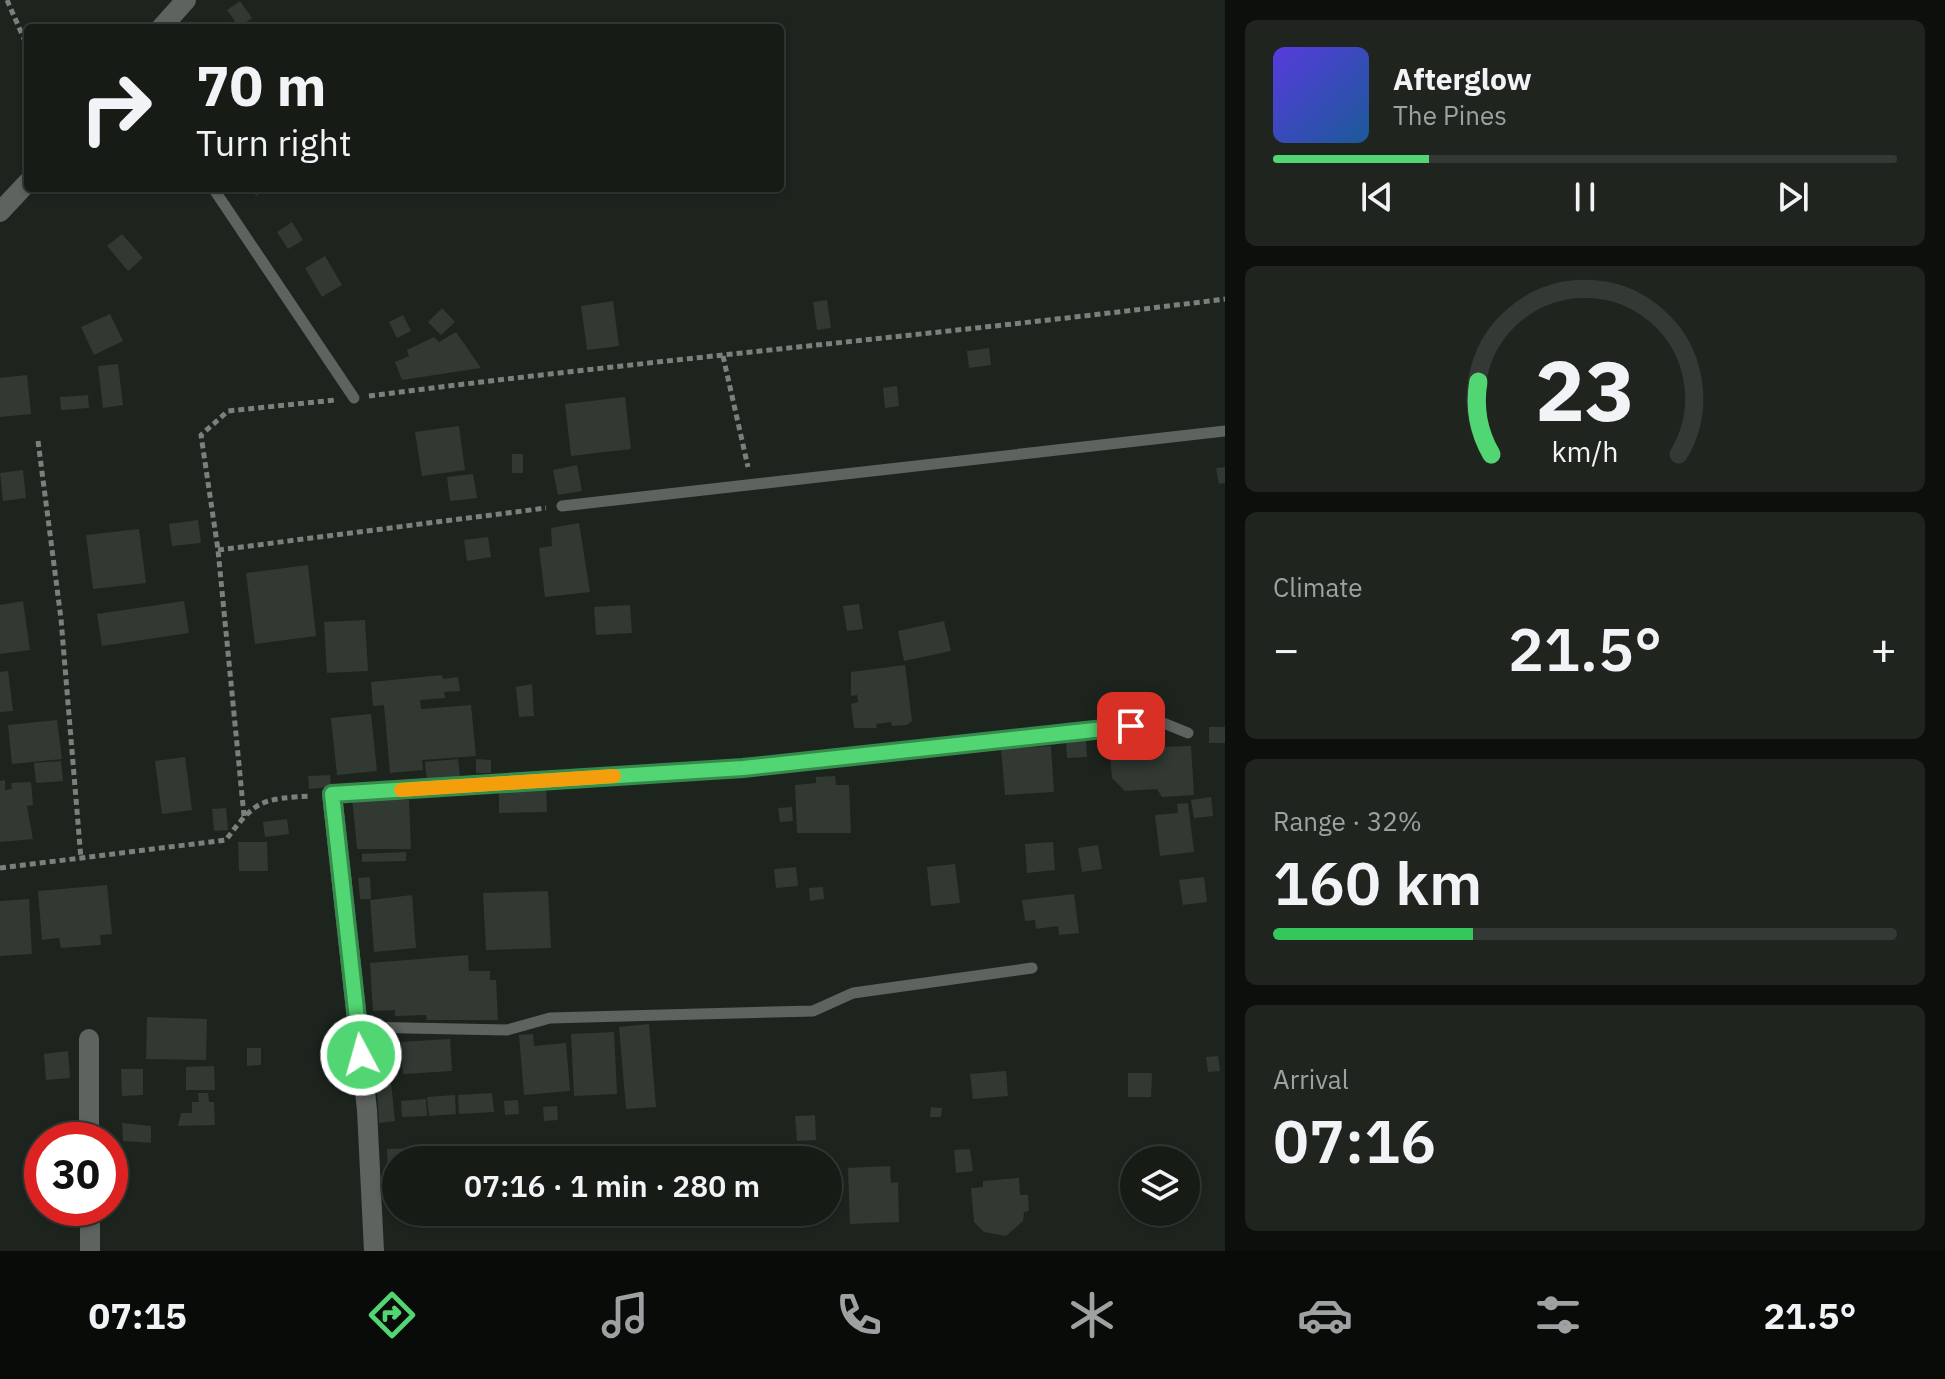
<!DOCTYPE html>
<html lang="en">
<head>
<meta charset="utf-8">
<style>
  body { margin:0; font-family:"IBM Plex Sans",sans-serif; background:#1f241f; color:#f1f3f6; height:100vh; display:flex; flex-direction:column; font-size:30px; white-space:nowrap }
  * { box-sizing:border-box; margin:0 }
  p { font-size:26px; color:#9ea1a1 }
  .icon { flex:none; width:44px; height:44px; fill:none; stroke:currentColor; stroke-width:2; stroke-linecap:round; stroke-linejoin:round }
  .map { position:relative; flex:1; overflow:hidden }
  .drawer { display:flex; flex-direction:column; gap:20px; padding:20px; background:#0c0f0c; width:720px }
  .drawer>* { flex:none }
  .hud { position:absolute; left:24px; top:24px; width:760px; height:168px; border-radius:8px; box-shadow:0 2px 6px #0004,0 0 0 2px #353935; background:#161b16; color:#f1f3f6; overflow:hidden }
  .buttons { position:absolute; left:1120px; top:1146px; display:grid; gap:16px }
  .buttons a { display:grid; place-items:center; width:80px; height:80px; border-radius:50%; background:#161b16; box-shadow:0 2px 6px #0004,0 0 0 2px #353935; font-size:40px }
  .speed { position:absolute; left:24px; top:1122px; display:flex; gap:16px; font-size:40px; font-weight:700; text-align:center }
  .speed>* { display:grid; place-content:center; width:104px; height:104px; border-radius:50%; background:#161b16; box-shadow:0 2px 6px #0004,0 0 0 2px #353935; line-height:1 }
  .speed .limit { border:12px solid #d22; background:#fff; color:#111 }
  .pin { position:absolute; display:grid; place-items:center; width:68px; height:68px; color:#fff; margin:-34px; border-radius:16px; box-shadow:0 4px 12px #0006 }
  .me { position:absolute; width:88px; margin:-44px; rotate:354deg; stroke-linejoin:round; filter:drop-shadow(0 0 6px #0008) }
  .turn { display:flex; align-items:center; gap:28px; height:168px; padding:0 40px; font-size:36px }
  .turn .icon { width:104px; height:104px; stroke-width:2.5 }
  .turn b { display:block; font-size:56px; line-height:68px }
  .big { font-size:60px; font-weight:600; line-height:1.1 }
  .drawer .widget { flex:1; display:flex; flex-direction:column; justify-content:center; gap:12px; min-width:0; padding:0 28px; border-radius:12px; background:#1f241f }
  .drawer .dial { align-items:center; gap:0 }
  .dial svg { height:208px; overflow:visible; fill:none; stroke:#353935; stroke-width:7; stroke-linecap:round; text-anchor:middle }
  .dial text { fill:#f1f3f6; stroke:none }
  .song { display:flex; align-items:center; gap:24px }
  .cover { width:96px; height:96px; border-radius:12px; background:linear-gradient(135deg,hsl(250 70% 55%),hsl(210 70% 35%)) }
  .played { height:8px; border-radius:4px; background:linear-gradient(90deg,#52d673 25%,#353935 25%) }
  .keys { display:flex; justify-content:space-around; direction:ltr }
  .heat { display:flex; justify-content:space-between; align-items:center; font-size:44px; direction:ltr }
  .charge { height:12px; border-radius:6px; background:linear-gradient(90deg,#34c759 32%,#353935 0) }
  .trip { position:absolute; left:382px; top:1146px; width:460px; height:80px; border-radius:40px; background:#161b16; box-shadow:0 2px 6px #0004,0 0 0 2px #353935; font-weight:600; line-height:80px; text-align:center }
  .tab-bar { display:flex; height:128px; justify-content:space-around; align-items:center; background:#090b09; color:#9ea1a1 }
  .tab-bar .icon { width:56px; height:56px }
  .tab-bar .selected { color:#52d673 }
  .tab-bar b { font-size:36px; color:#f1f3f6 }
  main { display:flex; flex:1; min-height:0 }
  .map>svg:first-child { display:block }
</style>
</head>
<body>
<main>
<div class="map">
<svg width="1225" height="1251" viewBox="0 0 1225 1251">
  <rect width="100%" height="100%" fill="#1d241e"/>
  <!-- building -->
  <path fill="#313932" d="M240,1L252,18L239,27L227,10Z
    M251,188H268L256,196Z
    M292,222L303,240L288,249L277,232Z
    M122,234L143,258L128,271L107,246Z
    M325,256L342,285L322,297L305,268Z
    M827,300L831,328L817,330L813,302Z
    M613,301L619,346L587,350L581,306Z
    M442,308L455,322L441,335L428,322Z
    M110,314L123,341L94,355L81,327Z
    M403,315L411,331L397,338L389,322Z
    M456,332L481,368L402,380L395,362L409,356L407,350L434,337L439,342Z
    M989,348L991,365L969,368L967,351Z
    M118,364L123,405L103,408L98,366Z
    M27,375L31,414L0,417V378Z
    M897,386L899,406L885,408L883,388Z
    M88,395L89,408L61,410L60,397Z
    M625,397L631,449L571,456L565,404Z
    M459,426L465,470L422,476L415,432Z
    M512,454H523V473H512Z
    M577,465L582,491L558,495L553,470Z
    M1225,467V483L1219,484L1216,468Z
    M23,470L26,498L3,501L0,473Z
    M473,474L477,498L450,501L447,477Z
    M198,520L201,543L172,546L169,524Z
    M579,523L590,592L545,597L539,548L552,546L551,528Z
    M139,529L146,583L93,589L86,535Z
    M488,537L491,557L467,561L464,540Z
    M308,565L316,636L255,644L246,573Z
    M23,601L30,650L0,654V605Z
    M184,601L189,633L102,646L97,614Z
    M859,604L863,629L847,631L843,606Z
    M630,605L632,633L596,635L594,607Z
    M365,620L368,671L327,673L324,622Z
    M944,621L951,651L904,661L898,631Z
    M905,665L912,721L907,725L892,726L891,722L876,724L877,728H854L851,704L858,702L857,695L851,696V672Z
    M8,671L13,711L0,712V672Z
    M442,675L443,679L458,677L460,691L444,692L445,698L420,700L421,709L471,705L476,756L422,760L423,770L390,773L384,705L373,706L371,682Z
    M532,684L534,716L519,717L516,687Z
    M371,714L377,771L337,775L331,718Z
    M57,720L62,759L12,764L8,725Z
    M1209,727H1225V743H1209Z
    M1086,739L1087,757L1067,758L1066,741Z
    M1160,743V747L1191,746L1194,795L1162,797L1157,789L1125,791L1112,778L1109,746Z
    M1051,746L1054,792L1005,795L1001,749Z
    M185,757L192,810L162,814L155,761Z
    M458,759L460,776L427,780L425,762Z
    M476,759L491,760V773H476Z
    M61,761L63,781L36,783L34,763Z
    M330,775L331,787L309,789L308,776Z
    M835,776L836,785H849L851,833H797L795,785L816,783V777Z
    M5,780V790L12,789L11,783L31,782L33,805L27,806L33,839L0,842V781Z
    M546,785L547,812L499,813V786Z
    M401,792L402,800H409L411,849H357L352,797Z
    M1211,797L1213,816L1194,818L1191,800Z
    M1188,803L1194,852L1160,856L1155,815L1178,813L1177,804Z
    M792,807L793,821L780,822L778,808Z
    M226,808L228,830L214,831L212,809Z
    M287,819L289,834L265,837L263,822Z
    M238,842H267L268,871H239Z
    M1053,842L1055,870L1027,873L1025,844Z
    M1098,845L1102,869L1082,872L1078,848Z
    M406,852V861L362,862V854Z
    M955,864L960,903L931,906L927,867Z
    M796,867L798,886L776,888L774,869Z
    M370,877L371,899H360L358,878Z
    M1204,877L1207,902L1183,905L1179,880Z
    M107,885L112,934L100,935L101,945L61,948L59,938L42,940L38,891Z
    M823,887L824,899L810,901L809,888Z
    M548,891L551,948L486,950L483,893Z
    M1074,894L1079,933L1059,935L1058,926L1036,929L1035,920L1025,921L1022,900Z
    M412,895L416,948L374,952L370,900Z
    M29,899L32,954L0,956V901Z
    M468,955L469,971H490V980H496L498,1020H427L426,1015L395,1016V1010L373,1011L370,963Z
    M147,1017L207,1019L206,1060L146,1059Z
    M649,1024L656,1107L626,1109L619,1027Z
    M614,1032L617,1094L574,1096L571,1034Z
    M533,1034L534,1046L566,1043L570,1091L524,1095L519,1035Z
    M450,1039L452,1071L403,1074L400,1042Z
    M247,1048H261V1065L247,1066Z
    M68,1051L70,1078L46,1080L44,1054Z
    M1218,1056L1220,1071L1208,1072L1206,1057Z
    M214,1066L215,1090H186V1067Z
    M121,1069H143V1095L122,1096Z
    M1006,1071L1008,1096L973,1099L970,1074Z
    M390,1073L395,1121L379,1123L376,1074Z
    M1128,1073H1152L1151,1097H1128Z
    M198,1093H208L209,1102H214L215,1125L178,1126L181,1113H192V1102H199Z
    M492,1093L494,1112L459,1114L458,1095Z
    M455,1095L456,1114L429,1116L427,1097Z
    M426,1099L427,1116L402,1117L401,1101Z
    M518,1100L519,1114L505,1115L504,1101Z
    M557,1106L558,1120L544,1121L543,1107Z
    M931,1107L942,1108L941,1117H930Z
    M815,1115L816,1140L797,1141L795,1116Z
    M122,1123L151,1126V1143L123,1141Z
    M415,1148V1160H396V1178H388L387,1149Z
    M970,1149L973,1171L956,1173L954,1150Z
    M890,1166L891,1183L898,1182L899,1222L850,1224L848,1168Z
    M1019,1178L1020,1195H1028L1029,1211L1024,1212L1023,1221L1006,1236L984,1232L974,1222L971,1188L983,1187V1181Z"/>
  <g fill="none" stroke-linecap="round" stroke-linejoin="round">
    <!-- path -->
    <path stroke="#7a807b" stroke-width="5" stroke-dasharray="6 4" stroke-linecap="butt" d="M7,0L28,48
      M723,356L748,467
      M369,396C654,359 940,335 1225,299
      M38,441L61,619L81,859
      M218,550L546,508
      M244,816L218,550L201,435L228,411L335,400
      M0,868L226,840C256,799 262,799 311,796"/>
    <!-- service -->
    <path stroke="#5f6360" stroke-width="11" d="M213,188L354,398
      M562,506L1225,431
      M332,794L743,768L1161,722L1188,733
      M358,1027L507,1030L550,1018L813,1011L853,993L1032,968"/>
    <!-- minor -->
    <path stroke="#5f6360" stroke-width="20" d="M332,794L367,1110L374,1251
      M89,1039V1140
      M90,1208V1251"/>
    <!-- tertiary -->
    <path stroke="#5f6360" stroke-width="20" d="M161,28L186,0
      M0,212L28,182"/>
  </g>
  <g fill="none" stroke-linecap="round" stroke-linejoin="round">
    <defs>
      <path id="route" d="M361,1055L332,794L743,768L1131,726"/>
    </defs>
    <!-- route casing -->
    <use href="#route" stroke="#358b4b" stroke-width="20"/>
    <!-- route -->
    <use href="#route" stroke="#52d673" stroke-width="14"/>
    <!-- slow -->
    <path stroke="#f59e0b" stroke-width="14" d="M401,790L614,776"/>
  </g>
</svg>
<div class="buttons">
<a><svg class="icon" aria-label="layers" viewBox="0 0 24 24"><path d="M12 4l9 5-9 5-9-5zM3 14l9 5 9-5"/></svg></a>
</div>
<div class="speed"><div class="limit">30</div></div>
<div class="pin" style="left:1131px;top:726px;background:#d93025"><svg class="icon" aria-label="arrive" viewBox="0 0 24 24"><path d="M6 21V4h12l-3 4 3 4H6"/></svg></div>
<svg class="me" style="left:361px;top:1055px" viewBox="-20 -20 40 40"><circle r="17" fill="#52d673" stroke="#fff" stroke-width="3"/><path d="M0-11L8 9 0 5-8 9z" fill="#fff"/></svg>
<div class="trip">07:16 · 1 min · 280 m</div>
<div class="hud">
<div class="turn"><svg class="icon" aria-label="right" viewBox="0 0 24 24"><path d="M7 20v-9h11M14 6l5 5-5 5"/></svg><div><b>70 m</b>Turn right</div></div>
</div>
</div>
<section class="drawer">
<div class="widget">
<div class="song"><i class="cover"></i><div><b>Afterglow</b><p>The Pines</p></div></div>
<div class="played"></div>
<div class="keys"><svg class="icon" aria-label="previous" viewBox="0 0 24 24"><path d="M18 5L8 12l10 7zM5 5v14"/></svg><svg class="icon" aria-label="pause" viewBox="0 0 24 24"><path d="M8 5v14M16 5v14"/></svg><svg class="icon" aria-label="next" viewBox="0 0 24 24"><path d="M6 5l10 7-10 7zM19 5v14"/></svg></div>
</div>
<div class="widget dial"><svg viewBox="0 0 100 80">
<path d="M14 69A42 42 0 1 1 86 69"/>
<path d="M14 69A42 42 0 0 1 9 41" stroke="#52d673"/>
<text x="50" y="56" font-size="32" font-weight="700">23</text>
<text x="50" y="72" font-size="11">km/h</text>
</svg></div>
<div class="widget"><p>Climate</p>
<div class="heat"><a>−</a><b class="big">21.5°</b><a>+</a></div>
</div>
<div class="widget"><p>Range · 32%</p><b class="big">160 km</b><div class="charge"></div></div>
<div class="widget"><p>Arrival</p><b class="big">07:16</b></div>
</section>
</main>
<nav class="tab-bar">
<b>07:15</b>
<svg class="icon selected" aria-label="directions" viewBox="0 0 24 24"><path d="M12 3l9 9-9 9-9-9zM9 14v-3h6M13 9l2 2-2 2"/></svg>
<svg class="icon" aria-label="music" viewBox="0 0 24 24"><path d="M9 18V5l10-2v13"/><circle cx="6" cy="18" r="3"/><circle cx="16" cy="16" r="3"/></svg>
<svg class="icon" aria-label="phone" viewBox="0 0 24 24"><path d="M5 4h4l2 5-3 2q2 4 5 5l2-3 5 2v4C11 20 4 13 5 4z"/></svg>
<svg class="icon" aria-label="climate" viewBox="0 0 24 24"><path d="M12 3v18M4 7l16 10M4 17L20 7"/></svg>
<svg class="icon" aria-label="car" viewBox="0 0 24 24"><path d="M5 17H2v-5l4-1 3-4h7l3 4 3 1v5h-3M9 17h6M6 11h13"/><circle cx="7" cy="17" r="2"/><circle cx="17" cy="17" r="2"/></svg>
<svg class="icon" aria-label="filters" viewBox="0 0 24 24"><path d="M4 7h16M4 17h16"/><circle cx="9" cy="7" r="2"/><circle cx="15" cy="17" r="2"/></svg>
<b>21.5°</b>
</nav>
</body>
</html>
